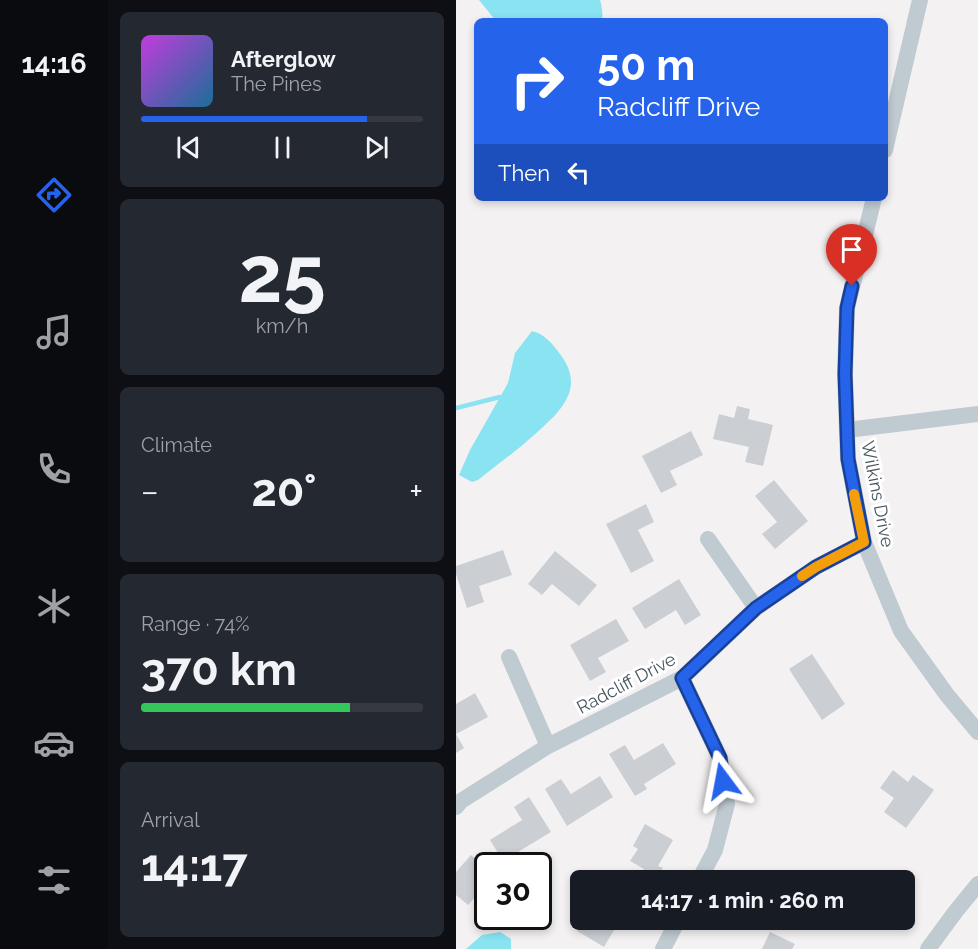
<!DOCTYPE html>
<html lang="en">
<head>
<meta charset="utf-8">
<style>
  body { margin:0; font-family:Raleway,sans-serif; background:#242831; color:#f1f3f6; height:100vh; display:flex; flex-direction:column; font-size:22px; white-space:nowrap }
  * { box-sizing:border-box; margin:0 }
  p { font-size:20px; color:#9ea1a6 }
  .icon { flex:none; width:33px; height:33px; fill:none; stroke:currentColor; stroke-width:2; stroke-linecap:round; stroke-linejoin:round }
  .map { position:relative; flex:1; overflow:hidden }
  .sheet { display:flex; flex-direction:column; gap:12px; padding:12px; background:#0d0f14; width:348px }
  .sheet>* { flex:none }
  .guide { position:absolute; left:18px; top:18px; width:414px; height:183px; border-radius:9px; box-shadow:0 3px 9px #0003; background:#2563eb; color:#fff; overflow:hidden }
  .speed { position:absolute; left:18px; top:852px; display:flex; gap:12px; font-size:30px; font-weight:700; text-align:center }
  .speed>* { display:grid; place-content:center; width:78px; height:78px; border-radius:50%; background:#171b24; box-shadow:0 3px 9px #0003; line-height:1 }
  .speed .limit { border:3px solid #111; border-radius:9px; background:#fff; color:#111 }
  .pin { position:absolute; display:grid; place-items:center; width:51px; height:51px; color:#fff; margin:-62px -26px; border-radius:50% 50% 50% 0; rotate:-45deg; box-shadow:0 0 6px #0007 }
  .pin .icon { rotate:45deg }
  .me { position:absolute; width:66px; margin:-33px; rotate:347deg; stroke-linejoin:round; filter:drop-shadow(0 0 4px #0008) }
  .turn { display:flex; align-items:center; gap:21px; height:126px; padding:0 24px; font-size:27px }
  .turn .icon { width:78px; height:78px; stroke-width:2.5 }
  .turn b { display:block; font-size:42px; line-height:51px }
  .then { display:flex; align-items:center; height:57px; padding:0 24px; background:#0003; gap:12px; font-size:22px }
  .big { font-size:45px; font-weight:700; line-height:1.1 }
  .sheet .card { flex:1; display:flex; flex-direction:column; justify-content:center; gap:9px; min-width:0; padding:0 21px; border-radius:9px; background:#242831 }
  .sheet .dial { align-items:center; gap:0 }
  .dial b { font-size:78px; line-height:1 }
  .song { display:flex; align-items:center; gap:18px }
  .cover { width:72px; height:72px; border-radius:9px; background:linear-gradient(135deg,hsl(290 70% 55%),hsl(200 70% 35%)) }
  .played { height:6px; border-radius:3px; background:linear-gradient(90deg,#2563eb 80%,#363941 80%) }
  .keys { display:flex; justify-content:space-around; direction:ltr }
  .heat { display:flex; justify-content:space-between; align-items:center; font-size:33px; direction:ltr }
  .charge { height:9px; border-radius:4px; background:linear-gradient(90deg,#34c759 74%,#363941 0) }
  .trip { position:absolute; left:114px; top:870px; width:345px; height:60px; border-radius:9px; background:#171b24; box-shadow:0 3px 9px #0003; font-weight:700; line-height:60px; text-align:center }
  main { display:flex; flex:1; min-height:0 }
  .tab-bar { display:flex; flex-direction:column; width:108px; justify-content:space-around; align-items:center; background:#090b0e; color:#9ea1a6 }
  .tab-bar .icon { width:42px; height:42px }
  .tab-bar .current { color:#2563eb }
  .tab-bar b { font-size:27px; color:#f1f3f6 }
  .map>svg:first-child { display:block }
</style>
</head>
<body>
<main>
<nav class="tab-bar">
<b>14:16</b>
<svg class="icon current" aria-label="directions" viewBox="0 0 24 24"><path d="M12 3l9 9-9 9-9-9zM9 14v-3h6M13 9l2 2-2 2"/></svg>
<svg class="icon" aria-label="music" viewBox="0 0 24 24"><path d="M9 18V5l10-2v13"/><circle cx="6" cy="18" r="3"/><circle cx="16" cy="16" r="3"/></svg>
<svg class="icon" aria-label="phone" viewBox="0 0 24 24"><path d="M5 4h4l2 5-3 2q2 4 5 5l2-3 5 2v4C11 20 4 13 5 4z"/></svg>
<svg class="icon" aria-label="climate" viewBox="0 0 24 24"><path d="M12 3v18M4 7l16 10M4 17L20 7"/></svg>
<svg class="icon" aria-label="car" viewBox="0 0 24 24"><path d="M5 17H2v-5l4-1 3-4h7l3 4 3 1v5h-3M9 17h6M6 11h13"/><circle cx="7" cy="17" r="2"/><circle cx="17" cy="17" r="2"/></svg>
<svg class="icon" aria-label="filters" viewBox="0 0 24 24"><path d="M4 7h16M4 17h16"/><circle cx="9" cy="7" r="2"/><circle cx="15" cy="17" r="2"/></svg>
</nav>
<section class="sheet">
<div class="card">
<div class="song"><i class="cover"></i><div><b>Afterglow</b><p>The Pines</p></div></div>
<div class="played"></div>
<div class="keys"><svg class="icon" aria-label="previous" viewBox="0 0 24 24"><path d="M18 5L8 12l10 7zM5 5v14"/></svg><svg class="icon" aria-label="pause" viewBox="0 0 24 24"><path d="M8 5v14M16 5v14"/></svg><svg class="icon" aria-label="next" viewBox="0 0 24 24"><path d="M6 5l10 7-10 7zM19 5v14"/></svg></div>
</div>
<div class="card dial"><b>25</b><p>km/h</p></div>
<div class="card"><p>Climate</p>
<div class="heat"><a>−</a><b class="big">20°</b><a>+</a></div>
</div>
<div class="card"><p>Range · 74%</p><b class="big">370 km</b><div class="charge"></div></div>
<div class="card"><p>Arrival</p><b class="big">14:17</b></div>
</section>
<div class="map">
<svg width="522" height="949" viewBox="0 0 522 949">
  <rect width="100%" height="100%" fill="#f4f1f2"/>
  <!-- water -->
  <path fill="#8ae3f1" d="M23,0H144C146,7 147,14 146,21H40Z
    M76,331C87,333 97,344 104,354C131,389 103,413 77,436C60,451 41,465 22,480L16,482L3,475L14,450L52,383L59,353Z
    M44,932L55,939V949H10L26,935Z"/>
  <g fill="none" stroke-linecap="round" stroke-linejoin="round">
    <!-- stream -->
    <path stroke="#8ae3f1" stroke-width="4.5" d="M0,408L44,397L48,400"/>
  </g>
  <!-- building -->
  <path fill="#cbcfd4" d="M281,406L294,409L292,419L317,425L307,466L289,462L293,447L257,439L263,414L278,418Z
    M235,431L247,455L214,471L221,485L205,493L186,456Z
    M318,480L352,521L319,549L306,534L321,522L299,496Z
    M190,504L198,522L182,530L198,561L175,573L150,524Z
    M47,550L56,575L23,586L28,602L11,608L0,574V566Z
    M99,551L141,585L123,606L96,584L86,595L72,584Z
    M223,579L245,615L229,625L220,610L189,629L176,608Z
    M160,619L173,641L142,658L150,672L134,681L114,645Z
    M356,654L389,704L366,720L333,669Z
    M19,693L32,717L0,734L8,748L0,753V704Z
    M207,743L220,764L188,784L191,789L179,796L153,754L169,745L178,760Z
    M437,770L452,782L457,775L478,790L450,828L428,812L438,798L424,788Z
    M144,776L157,797L111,826L89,789L105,779L115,794Z
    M73,797L95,832L47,861L34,840L66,820L58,807Z
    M189,824L217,840L202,866L207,868L199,880L185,873L188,869L174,861L182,849L177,846Z
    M15,855L32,870V883L12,905L0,895V872Z
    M128,920H176L170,930L161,925L148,947L121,931Z
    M314,932L339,944L336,949H306Z"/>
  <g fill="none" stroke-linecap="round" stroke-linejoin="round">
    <!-- minor -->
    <path stroke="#bfcad1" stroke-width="16" d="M429,150L464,0
      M418,198L391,308L389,374L392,459L408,542L445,631L491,695L522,732
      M391,430L522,414
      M252,539L300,608
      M53,657L92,746
      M226,678L264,758L271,804L259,850L243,880
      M0,807L5,801L92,746L226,678L300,608L360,567L408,542
      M207,949L222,920
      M472,949L500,911L522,884"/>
  </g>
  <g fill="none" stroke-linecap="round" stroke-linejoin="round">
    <defs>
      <path id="route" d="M267,781L264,758L226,678L300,608L360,567L408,542L392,459L389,374L391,308L396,286"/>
    </defs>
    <!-- route casing -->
    <use href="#route" stroke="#184099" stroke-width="15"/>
    <!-- route -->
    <use href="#route" stroke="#2563eb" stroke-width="10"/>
    <!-- slow -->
    <path stroke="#f59e0b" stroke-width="10" d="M346,576L360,567L408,542L398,494"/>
  </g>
  <g text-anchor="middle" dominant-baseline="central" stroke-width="6" stroke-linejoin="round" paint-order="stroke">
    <!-- street labels -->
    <g font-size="18" fill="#485660" stroke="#fff">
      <text transform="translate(422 494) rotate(79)">Wilkins Drive</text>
      <text transform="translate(170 683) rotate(-28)">Radcliff Drive</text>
    </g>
  </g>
</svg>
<div class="speed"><div class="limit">30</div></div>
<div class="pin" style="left:396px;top:286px;background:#d93025"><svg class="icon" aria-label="arrive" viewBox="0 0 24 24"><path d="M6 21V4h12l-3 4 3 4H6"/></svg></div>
<svg class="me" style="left:267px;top:781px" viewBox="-20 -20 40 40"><path d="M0-17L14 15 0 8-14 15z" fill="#2563eb" stroke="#fff" stroke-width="4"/></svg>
<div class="trip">14:17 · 1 min · 260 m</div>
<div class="guide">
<div class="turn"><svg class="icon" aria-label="right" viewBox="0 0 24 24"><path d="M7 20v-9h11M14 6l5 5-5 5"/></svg><div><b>50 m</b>Radcliff Drive</div></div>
<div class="then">Then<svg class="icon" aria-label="left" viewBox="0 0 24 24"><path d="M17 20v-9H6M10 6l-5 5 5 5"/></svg></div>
</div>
</div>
</main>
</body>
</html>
